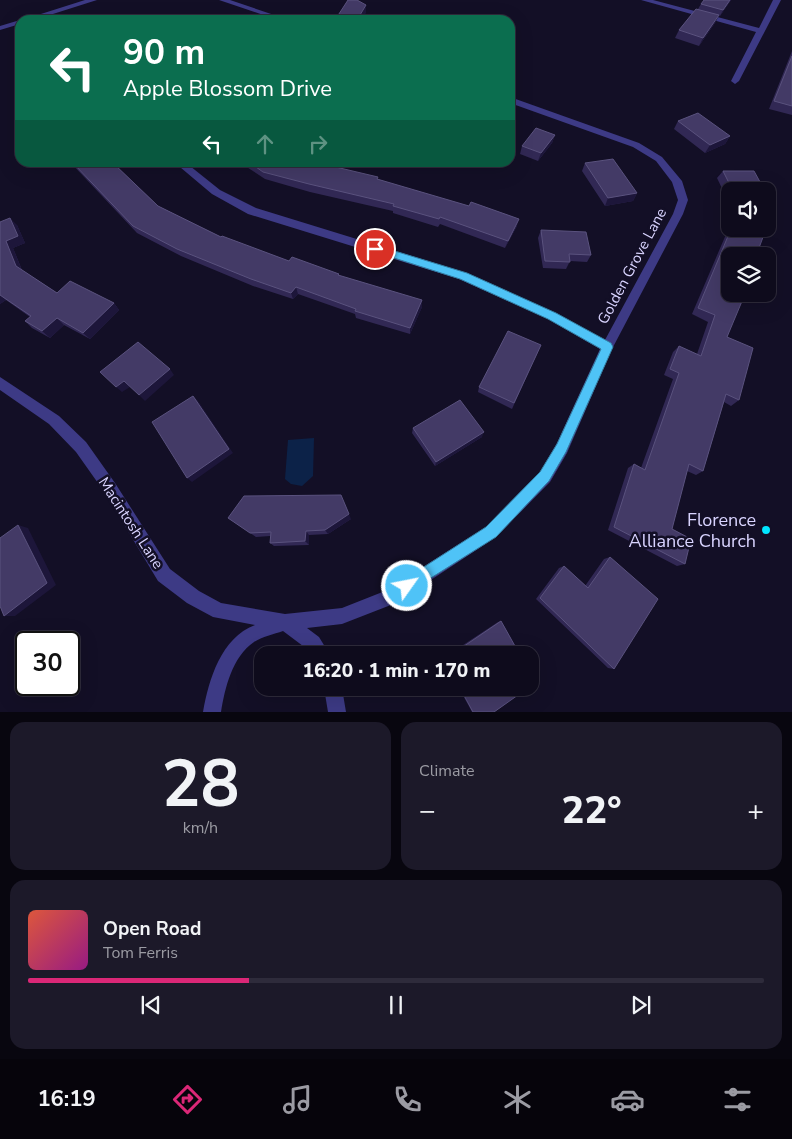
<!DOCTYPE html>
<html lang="en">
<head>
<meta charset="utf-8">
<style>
  body { margin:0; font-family:"Nunito Sans",sans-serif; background:#1c1929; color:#f1f3f6; height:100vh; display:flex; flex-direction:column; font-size:19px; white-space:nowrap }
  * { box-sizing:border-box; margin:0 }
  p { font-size:16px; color:#9b9ba3 }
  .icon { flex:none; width:28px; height:28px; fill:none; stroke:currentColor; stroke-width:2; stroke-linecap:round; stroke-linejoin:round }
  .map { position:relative; height:712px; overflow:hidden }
  .panel { display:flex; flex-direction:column; gap:10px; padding:10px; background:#08060f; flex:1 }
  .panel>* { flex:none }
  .guide { position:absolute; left:15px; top:15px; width:500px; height:152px; border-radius:15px; box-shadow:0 5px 20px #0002,0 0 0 1px #2e2b3b; background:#0b6e4f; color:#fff; overflow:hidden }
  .fabs { position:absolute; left:721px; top:182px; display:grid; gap:10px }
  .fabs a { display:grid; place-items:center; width:55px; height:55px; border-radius:10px; background:#0e0b1c; box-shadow:0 5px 20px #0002,0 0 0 1px #2e2b3b; font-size:25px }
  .speed { position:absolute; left:15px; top:631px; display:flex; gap:10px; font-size:25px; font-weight:700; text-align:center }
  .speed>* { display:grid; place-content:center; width:65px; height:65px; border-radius:50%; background:#0e0b1c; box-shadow:0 5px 20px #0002,0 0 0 1px #2e2b3b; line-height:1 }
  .speed .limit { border:2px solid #111; border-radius:8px; background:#fff; color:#111 }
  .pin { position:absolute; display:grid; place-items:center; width:42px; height:42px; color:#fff; margin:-21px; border:2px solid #fff; border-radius:50%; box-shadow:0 1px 5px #0007 }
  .me { position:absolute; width:55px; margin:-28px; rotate:57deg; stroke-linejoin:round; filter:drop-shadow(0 0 4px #0008) }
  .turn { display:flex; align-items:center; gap:18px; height:105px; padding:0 25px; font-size:22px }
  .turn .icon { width:65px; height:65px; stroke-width:2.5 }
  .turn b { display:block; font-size:35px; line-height:42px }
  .lanes { display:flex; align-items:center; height:48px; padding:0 25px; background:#0003; justify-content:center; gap:25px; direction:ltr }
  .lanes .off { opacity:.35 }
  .big { font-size:38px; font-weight:800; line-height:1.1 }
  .panel .tile { flex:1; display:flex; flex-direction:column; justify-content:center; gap:8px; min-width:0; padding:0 18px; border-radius:15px; background:#1c1929 }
  .panel .dial { align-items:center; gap:0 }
  .dial b { font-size:65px; line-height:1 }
  .song { display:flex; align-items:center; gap:15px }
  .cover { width:60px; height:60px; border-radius:8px; background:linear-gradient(135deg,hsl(10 70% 55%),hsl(310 70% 35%)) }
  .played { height:5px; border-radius:2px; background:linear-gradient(90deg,#db2777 30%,#2e2b3b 30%) }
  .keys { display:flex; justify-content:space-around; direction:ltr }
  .heat { display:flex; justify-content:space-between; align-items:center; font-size:28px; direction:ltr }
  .panel .tiles { flex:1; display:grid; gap:10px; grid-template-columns:1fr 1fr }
  .tile:last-child { grid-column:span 2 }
  .trip { position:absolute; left:254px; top:646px; width:285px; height:50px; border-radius:15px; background:#0e0b1c; box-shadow:0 5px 20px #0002,0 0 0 1px #2e2b3b; font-weight:800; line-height:50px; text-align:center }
  .tab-bar { display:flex; height:80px; justify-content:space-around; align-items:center; background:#06040b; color:#9b9ba3 }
  .tab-bar .icon { width:35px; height:35px }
  .tab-bar .current { color:#db2777 }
  .tab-bar b { font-size:22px; color:#f1f3f6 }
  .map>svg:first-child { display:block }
</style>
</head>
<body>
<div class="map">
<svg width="792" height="712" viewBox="0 0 792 712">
  <rect width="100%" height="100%" fill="#130f26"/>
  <!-- water -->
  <path fill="#0c2248" d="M314,438L313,476L302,486L291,484L285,479L288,440Z"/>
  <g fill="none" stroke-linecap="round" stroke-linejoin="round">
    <!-- street -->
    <path fill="#3d3a85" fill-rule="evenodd" d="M85,0H97L34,20H22Z
      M219,0H230L289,20H278Z
      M641,0H653L759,28L773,0H781L739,81L735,84L731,81L756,32Z
      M20,20V24L0,30V26Z
      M510,97L639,143L662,157L682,181L688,200L683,214L612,349L567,453L550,482L496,537L396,603L342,624L307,628L319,637L330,655H311L307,649L283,631C274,634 262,637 254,642C232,657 225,688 221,712H203C209,679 221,638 255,625L213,617L187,603L158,581L105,493L76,452L49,424L0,390V377L59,416L86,442L115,483L170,569L199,591L221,603L285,614L342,608L385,591L486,527L540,472L557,443L600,349L548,319L459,279L248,214L212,194L174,162H185L220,190L256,208L467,273L556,313L605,340L673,214L678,200L672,182L656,161L633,147L510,103Z
      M324,688H342L346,712H328Z"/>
  </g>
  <!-- wall -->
  <path fill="#312854" d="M731,0L720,16L719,15L715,23L699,46L675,38L679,30L698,9L701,4Z
    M792,51V115L769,109Z
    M678,121L730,136L725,144L705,153L674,129Z
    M555,135L552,143L538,161L520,154L522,146Z
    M70,162H112L158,206L221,237L289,261L339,276L422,307L410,334L356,318L355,314L298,294L293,299L253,286L181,256L137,233Z
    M239,162H326L327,165L378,179L517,226L505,248L440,224L438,227L393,213V211L310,192L265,179Z
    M585,163L637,193L633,201L605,206L582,171Z
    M723,171L765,191H730V205L717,178Z
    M0,222L17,225L25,243L13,248L22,270L57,293L114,303L119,310L90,339L64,325L50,338L32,328L25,321L30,317L6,300L0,304Z
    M730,225V229H766L727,337L739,400L731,406L724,402L703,471L696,475L687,471L672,529L685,564L677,566L608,530L628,468L634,464L641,468L673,379L664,375L673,352L679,346L697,354L708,322L692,314Z
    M541,230L591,255L587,262L570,261L566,269L543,268L538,238Z
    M541,345L512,409L478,392L479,387Z
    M413,428L482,437L435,466L412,433Z
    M228,518L351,519L328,534L309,535V545L274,546L270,543V536L256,537Z
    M610,557L614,669L608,668L536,599L559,568L564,566L585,586L604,559Z
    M501,621L520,655H448L498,622Z
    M459,688H528L494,712H472Z"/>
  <!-- shaded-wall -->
  <path fill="#1d163a" d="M730,0H731L720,16L723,10Z
    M366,5V13L362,20H357Z
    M719,15L715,23L699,46L703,38Z
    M555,135L552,143L538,161L541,153Z
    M730,136L725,144L705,153L710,145Z
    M637,193L633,201L605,206L608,198Z
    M10,218L17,225L25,243L13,248L23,273L16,266L6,241Z
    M519,219L517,226L505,248L508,241Z
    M296,287L298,294L293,299L291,293Z
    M0,295L6,300L0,304Z
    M422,300V307L410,334V328Z
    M114,303L119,310L90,339L83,333Z
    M57,318L64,325L50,338L42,331Z
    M170,369L174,375L145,401L139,395Z
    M124,381L130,387L122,392L116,387Z
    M193,396L198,401L233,453L192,482L187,478Z
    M484,432L482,437L435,466L436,462Z
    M349,514L351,519L328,534L325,530Z
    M18,525L28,528L56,585L15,616H4Z
    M306,531L309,535V545L305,541Z"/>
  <!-- building -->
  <path fill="#433a66" stroke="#5a527e" d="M348,0H357L366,5L357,20H335Z
    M704,0H730L723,10L701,4Z
    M696,9L719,15L703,38L679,30Z
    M792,56V106L774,101Z
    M698,113L730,136L710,145L678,121Z
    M536,128L555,135L541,153L522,146Z
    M613,159L637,193L608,198L585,163Z
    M72,162H112L158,206L221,237L222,236L289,261L292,257L339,274L338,275L422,300L410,328L355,311L356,309L296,287L291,293L251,279L177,249L133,226Z
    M249,162H325L323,164L378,177L377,179L469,206L471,202L519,219L508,241L440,217L439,219L393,206L394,204L309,184L263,172Z
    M723,171H754L765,191H733Z
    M10,218L18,236L6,241L16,266L57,293L70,281L114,303L83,333L57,318L42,331L25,321L31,316L0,295V222Z
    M731,229H766L756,256H730V294H745L727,337L753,348L739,400L726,394L703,471L689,464L672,529L691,539L685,564L614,527L634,464L645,470L679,373L670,369L679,346L701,356L715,315L698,308Z
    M541,230L586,232L591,255L569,254L570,262L545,261Z
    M508,331L541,345L514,403L479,387Z
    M138,342L170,369L139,395L124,381L116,387L100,372Z
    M193,396L229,449L187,478L152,422Z
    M460,400L484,432L436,462L413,428Z
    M341,495L349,514L325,530L306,531L305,541L270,543L271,532L250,533L228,518L244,496Z
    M18,525L47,583L4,616L0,606V538Z
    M610,557L658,599L614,669L540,598L564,566L588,588Z
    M501,621L520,655H451Z
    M530,672L536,682L530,686Z
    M460,688H528L494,712H473Z"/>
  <!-- route -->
  <path fill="#4fc3f7" stroke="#337fa1" d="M375,245L467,273L556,313L611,343L613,347L566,452L549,481L496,537L407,593L402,591L400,586L402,581L486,527L540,472L557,444L601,349L548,319L460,279L372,251V246Z"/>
  <!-- markers -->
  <circle fill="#00e5ff" stroke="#130f26" stroke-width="2" cx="766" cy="530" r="5"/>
  <g text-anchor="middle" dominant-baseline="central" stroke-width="5" stroke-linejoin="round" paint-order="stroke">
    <!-- street labels -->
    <g font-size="15" fill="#d9d4ff" stroke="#130f26">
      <text transform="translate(632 266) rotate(-62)">Golden Grove Lane</text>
      <text transform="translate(131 523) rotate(57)">Macintosh Lane</text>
    </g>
    <!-- near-poi labels -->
    <g font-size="18" fill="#d9d4ff" stroke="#130f26" text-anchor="end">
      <text x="756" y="520">Florence<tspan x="756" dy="21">Alliance Church</tspan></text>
    </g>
  </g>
</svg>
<div class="fabs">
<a><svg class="icon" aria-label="sound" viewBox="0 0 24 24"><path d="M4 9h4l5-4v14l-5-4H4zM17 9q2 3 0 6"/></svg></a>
<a><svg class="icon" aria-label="layers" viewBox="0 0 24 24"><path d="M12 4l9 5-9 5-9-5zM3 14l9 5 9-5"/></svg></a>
</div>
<div class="speed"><div class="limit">30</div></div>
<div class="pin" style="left:375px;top:249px;background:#d93025"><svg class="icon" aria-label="arrive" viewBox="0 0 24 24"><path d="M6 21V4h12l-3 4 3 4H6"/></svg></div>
<svg class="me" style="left:407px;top:586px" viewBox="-20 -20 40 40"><circle r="17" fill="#4fc3f7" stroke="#fff" stroke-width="3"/><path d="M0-11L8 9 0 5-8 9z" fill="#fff"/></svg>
<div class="trip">16:20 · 1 min · 170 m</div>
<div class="guide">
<div class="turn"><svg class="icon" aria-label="left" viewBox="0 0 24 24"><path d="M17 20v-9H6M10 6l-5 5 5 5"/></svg><div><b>90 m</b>Apple Blossom Drive</div></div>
<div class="lanes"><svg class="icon" aria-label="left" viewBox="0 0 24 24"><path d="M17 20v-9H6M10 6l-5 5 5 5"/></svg><svg class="icon off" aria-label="ahead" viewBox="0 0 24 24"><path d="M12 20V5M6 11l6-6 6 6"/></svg><svg class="icon off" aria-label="right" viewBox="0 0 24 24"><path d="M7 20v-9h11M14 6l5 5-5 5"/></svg></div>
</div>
</div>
<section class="panel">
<div class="tiles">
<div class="tile dial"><b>28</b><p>km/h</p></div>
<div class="tile"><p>Climate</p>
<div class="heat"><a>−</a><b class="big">22°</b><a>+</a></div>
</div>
<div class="tile">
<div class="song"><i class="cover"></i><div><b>Open Road</b><p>Tom Ferris</p></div></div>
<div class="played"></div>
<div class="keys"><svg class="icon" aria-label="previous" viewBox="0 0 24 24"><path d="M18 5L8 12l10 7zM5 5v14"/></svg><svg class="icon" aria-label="pause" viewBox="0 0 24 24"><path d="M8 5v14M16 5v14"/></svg><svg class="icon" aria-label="next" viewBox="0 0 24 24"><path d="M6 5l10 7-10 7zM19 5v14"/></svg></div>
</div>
</div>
</section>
<nav class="tab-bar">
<b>16:19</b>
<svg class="icon current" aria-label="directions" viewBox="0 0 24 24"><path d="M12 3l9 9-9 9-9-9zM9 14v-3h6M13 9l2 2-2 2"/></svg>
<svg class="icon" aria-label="music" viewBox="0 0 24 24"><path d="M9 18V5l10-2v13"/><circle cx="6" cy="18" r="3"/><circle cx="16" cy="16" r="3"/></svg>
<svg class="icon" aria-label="phone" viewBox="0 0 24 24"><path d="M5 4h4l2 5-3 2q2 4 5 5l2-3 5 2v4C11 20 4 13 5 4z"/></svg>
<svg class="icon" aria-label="climate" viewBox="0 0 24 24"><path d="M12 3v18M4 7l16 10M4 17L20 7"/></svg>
<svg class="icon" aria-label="car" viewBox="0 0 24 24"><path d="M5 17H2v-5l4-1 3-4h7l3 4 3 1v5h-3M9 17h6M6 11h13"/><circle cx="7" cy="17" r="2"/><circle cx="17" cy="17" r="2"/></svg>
<svg class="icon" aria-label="filters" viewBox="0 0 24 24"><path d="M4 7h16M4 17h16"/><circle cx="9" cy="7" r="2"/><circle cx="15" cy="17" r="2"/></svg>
</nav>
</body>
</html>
